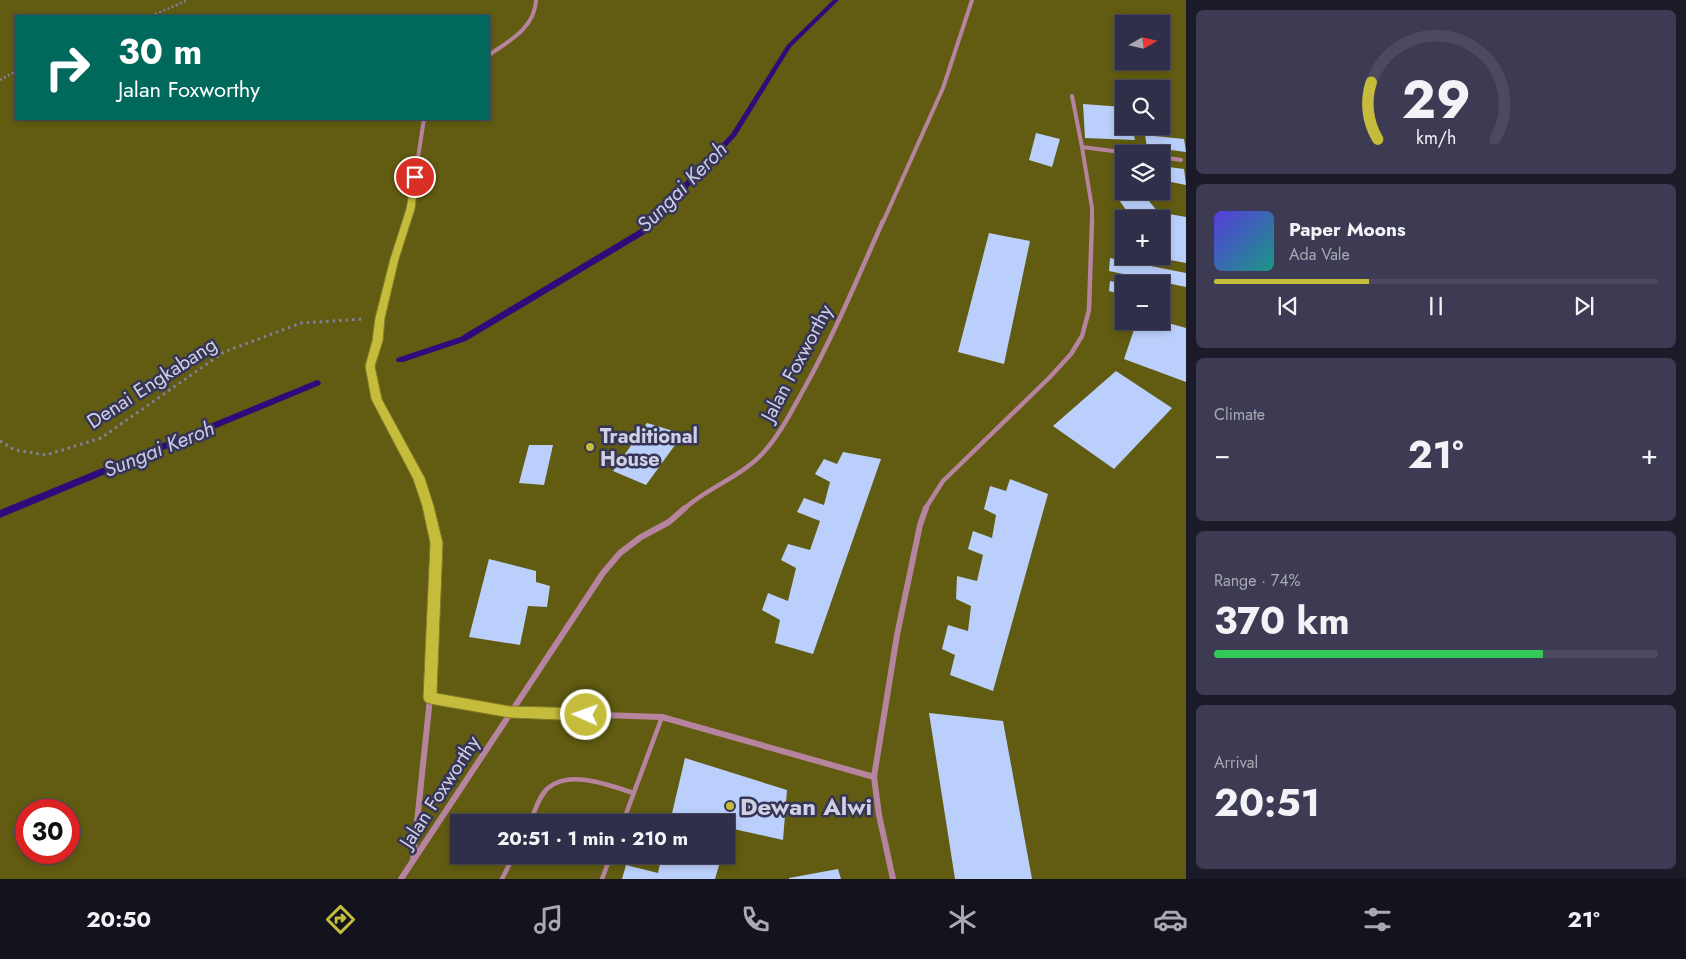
<!DOCTYPE html>
<html lang="en">
<head>
<meta charset="utf-8">
<style>
  body { margin:0; font-family:Jost,sans-serif; background:#3c3b53; color:#f1f3f6; height:100vh; display:flex; flex-direction:column; font-size:19px; white-space:nowrap }
  * { box-sizing:border-box; margin:0 }
  p { font-size:16px; color:#a8a9b4 }
  .icon { flex:none; width:28px; height:28px; fill:none; stroke:currentColor; stroke-width:2; stroke-linecap:round; stroke-linejoin:round }
  .map { position:relative; flex:1; overflow:hidden }
  .drawer { display:flex; flex-direction:column; gap:10px; padding:10px; background:#1a1a28; width:500px }
  .drawer>* { flex:none }
  .banner { position:absolute; left:15px; top:15px; width:475px; height:105px; border-radius:0px; box-shadow:0 2px 8px #0003,0 0 0 1px #4b4a61; background:#00695c; color:#fff; overflow:hidden }
  .needle { width:32px; rotate:81deg }
  .buttons { position:absolute; left:1115px; top:15px; display:grid; gap:10px }
  .buttons a { display:grid; place-items:center; width:55px; height:55px; border-radius:0px; background:#302f49; box-shadow:0 2px 8px #0003,0 0 0 1px #4b4a61; font-size:25px }
  .speed { position:absolute; left:15px; top:799px; display:flex; gap:10px; font-size:25px; font-weight:700; text-align:center }
  .speed>* { display:grid; place-content:center; width:65px; height:65px; border-radius:50%; background:#302f49; box-shadow:0 2px 8px #0003,0 0 0 1px #4b4a61; line-height:1 }
  .speed .limit { border:8px solid #d22; background:#fff; color:#111 }
  .pin { position:absolute; display:grid; place-items:center; width:42px; height:42px; color:#fff; margin:-21px; border:2px solid #fff; border-radius:50%; box-shadow:0 1px 5px #0007 }
  .me { position:absolute; width:55px; margin:-28px; rotate:272deg; stroke-linejoin:round; filter:drop-shadow(0 0 4px #0008) }
  .turn { display:flex; align-items:center; gap:18px; height:105px; padding:0 20px; font-size:22px }
  .turn .icon { width:65px; height:65px; stroke-width:2.5 }
  .turn b { display:block; font-size:35px; line-height:42px }
  .big { font-size:38px; font-weight:700; line-height:1.1 }
  .drawer .card { flex:1; display:flex; flex-direction:column; justify-content:center; gap:8px; min-width:0; padding:0 18px; border-radius:8px; background:#3c3b53 }
  .drawer .dial { align-items:center; gap:0 }
  .dial svg { height:130px; overflow:visible; fill:none; stroke:#4b4a61; stroke-width:7; stroke-linecap:round; text-anchor:middle }
  .dial text { fill:#f1f3f6; stroke:none }
  .song { display:flex; align-items:center; gap:15px }
  .cover { width:60px; height:60px; border-radius:8px; background:linear-gradient(135deg,hsl(250 70% 55%),hsl(170 70% 35%)) }
  .played { height:5px; border-radius:2px; background:linear-gradient(90deg,#c6bc3c 35%,#4b4a61 35%) }
  .keys { display:flex; justify-content:space-around; direction:ltr }
  .heat { display:flex; justify-content:space-between; align-items:center; font-size:28px; direction:ltr }
  .charge { height:8px; border-radius:4px; background:linear-gradient(90deg,#34c759 74%,#4b4a61 0) }
  .trip { position:absolute; left:450px; top:814px; width:285px; height:50px; border-radius:0px; background:#302f49; box-shadow:0 2px 8px #0003,0 0 0 1px #4b4a61; font-weight:700; line-height:50px; text-align:center }
  .tab-bar { display:flex; height:80px; justify-content:space-around; align-items:center; background:#13131d; color:#a8a9b4 }
  .tab-bar .icon { width:35px; height:35px }
  .tab-bar .active { color:#c6bc3c }
  .tab-bar b { font-size:22px; color:#f1f3f6 }
  main { display:flex; flex:1; min-height:0 }
  .map>svg:first-child { display:block }
</style>
</head>
<body>
<main>
<div class="map">
<svg width="1186" height="879" viewBox="0 0 1186 879">
  <rect width="100%" height="100%" fill="#403f61"/>
  <!-- green -->
  <path fill="#615c11" fill-rule="evenodd" d="M0,0H1186V879H0ZM16,16H489V119H16ZM1124,24H1161V61H1124ZM1124,89H1161V126H1124ZM1124,154H1161V191H1124ZM1124,219H1161V256H1124ZM1124,284H1161V321H1124ZM26,810H69V852H26ZM459,822H726V855H459Z"/>
  <g fill="none" stroke-linecap="round" stroke-linejoin="round">
    <!-- stream -->
    <path fill="#2e0b7b" fill-rule="evenodd" d="M833,0H839L791,47L736,136L645,234L466,341L403,362H397L396,360L397,358L460,337L639,230L731,134L787,45Z
      M317,380L320,381L321,383L320,385L0,518V510Z"/>
  </g>
  <!-- building -->
  <path fill="#bacffb" d="M1083,104L1124,107V126H1132L1135,140L1085,138Z
    M1036,133L1060,139L1052,167L1029,160Z
    M1145,135L1184,139L1186,152L1147,147Z
    M1118,159L1124,160V173L1118,171Z
    M1161,166L1184,169L1186,185L1161,180Z
    M1144,195L1158,212L1186,217V263L1154,257L1161,256V219H1136V212L1128,213L1117,197Z
    M989,233L1030,241L1004,364L958,352Z
    M1110,258L1186,273V287L1109,271Z
    M1110,281L1124,284V295L1109,291Z
    M1161,291L1169,293V306L1161,304Z
    M1137,321H1161L1186,328V382L1124,359Z
    M1116,371L1172,408L1114,469L1053,426Z
    M647,423L683,434L646,485L613,471Z
    M529,445H553L544,485L519,483Z
    M843,452L881,459L813,654L775,643L780,620L762,610L768,593L788,601L796,568L781,560L788,544L810,550L820,521L797,512L804,498L824,505L830,482L815,474L824,459L837,464Z
    M1010,479L1048,494L993,691L950,675L955,655L942,649L948,625L968,631L971,606L956,599L957,576L977,581L983,555L968,549L973,531L992,538L996,515L984,509L990,486L1006,491Z
    M489,559L536,571V582L550,586L547,607L528,606L520,645L469,637Z
    M929,713L1003,721L1032,879H955Z
    M685,758L787,790L783,840L729,828L726,837V822H670Z
    M662,855H722L715,879H622L626,865L658,873Z
    M838,869L841,879H789V878Z"/>
  <g fill="none" stroke-linecap="round" stroke-linejoin="round">
    <!-- path-far1 -->
    <path stroke="#80809c" stroke-width="2.5" stroke-dasharray="2 2.5" stroke-linecap="butt" d="M151,16L188,0
      M0,80L16,71"/>
    <!-- path -->
    <path stroke="#80809c" stroke-width="3" stroke-dasharray="2.5 4" stroke-linecap="butt" d="M0,441L15,450L46,455L101,438L224,352L301,323L364,319"/>
    <!-- service -->
    <path stroke="#b784a0" stroke-width="4.5" d="M530,822C535,811 539,796 548,788C571,769 610,786 634,793
      M623,822L662,717
      M502,879L514,855
      M602,879L611,855"/>
    <!-- minor-far2 -->
    <path stroke="#b784a0" stroke-width="4" d="M489,55C509,41 535,28 536,0
      M1072,96L1082,147
      M1161,157L1181,160
      M406,222L410,209L424,119
      M883,222L943,88L972,0
      M1092,222V208L1082,147L1136,154"/>
    <!-- minor-far1 -->
    <path stroke="#b784a0" stroke-width="4.5" d="M406,221L394,259L370,366L376,399L402,450L419,478L429,509
      M684,509C707,488 739,478 762,454C780,435 792,410 805,387C835,333 858,277 883,221
      M925,509L943,481L1049,378L1071,354L1082,336L1089,310L1092,221"/>
    <!-- minor -->
    <path stroke="#b784a0" stroke-width="6" d="M430,698L511,712L662,717L874,777
      M413,860L430,698L436,543L428,508
      M401,879L603,573L620,553L641,537L669,522L685,508
      M893,879L879,815L874,777L897,635L920,525L926,508"/>
  </g>
  <!-- route -->
  <path fill="#c6bc3c" stroke="#817a27" d="M412,175H415L419,177L415,209L399,259L385,318L383,341L375,366L382,399L425,478L434,506L443,543L437,693L510,706L586,708L591,710L593,715L591,719L586,721L510,718L430,704L425,702L423,698L430,543L422,506L413,479L371,399L365,366L372,341L375,318L390,259L406,209Z"/>
  <!-- markers -->
  <g fill="#c6bc3c" stroke="#363556" stroke-width="2">
    <circle cx="590" cy="447" r="5"/>
    <circle cx="730" cy="806" r="5"/>
  </g>
  <g text-anchor="middle" dominant-baseline="central" stroke-width="5" stroke-linejoin="round" paint-order="stroke">
    <!-- street labels -->
    <g font-size="20" fill="#d0d0e5" stroke="#363556">
      <text transform="translate(797 363) rotate(-62)">Jalan Foxworthy</text>
      <text transform="translate(152 383) rotate(-33)">Denai Engkabang</text>
      <text transform="translate(440 792) rotate(-57)">Jalan Foxworthy</text>
    </g>
    <!-- poi labels -->
    <g font-size="20" font-weight="bold" fill="#d0d0e5" stroke="#363556" text-anchor="start">
      <text x="600" y="436">Traditional<tspan x="600" dy="23">House</tspan></text>
    </g>
    <!-- water labels -->
    <g font-size="21" font-style="italic" fill="#cbcbe7" stroke="#363556">
      <text transform="translate(682 187) rotate(-45)">Sungai Keroh</text>
      <text transform="translate(159 449) rotate(-22)">Sungai Keroh</text>
    </g>
    <!-- near-poi labels -->
    <g font-size="24" font-weight="bold" fill="#d0d0e5" stroke="#363556" text-anchor="start">
      <text x="740" y="806">Dewan Alwi</text>
    </g>
  </g>
</svg>
<div class="buttons">
<a><svg class="needle" viewBox="-14 -14 28 28"><path d="M0-13l5 13h-10z" fill="#e53935"/><path d="M0 13l5-13h-10z" fill="#a8a9b4"/></svg></a>
<a><svg class="icon" aria-label="search" viewBox="0 0 24 24"><circle cx="10" cy="10" r="6"/><path d="M15 15l6 6"/></svg></a>
<a><svg class="icon" aria-label="layers" viewBox="0 0 24 24"><path d="M12 4l9 5-9 5-9-5zM3 14l9 5 9-5"/></svg></a>
<a>+</a>
<a>−</a>
</div>
<div class="speed"><div class="limit">30</div></div>
<div class="pin" style="left:415px;top:177px;background:#d93025"><svg class="icon" aria-label="arrive" viewBox="0 0 24 24"><path d="M6 21V4h12l-3 4 3 4H6"/></svg></div>
<svg class="me" style="left:586px;top:715px" viewBox="-20 -20 40 40"><circle r="17" fill="#c6bc3c" stroke="#fff" stroke-width="3"/><path d="M0-11L8 9 0 5-8 9z" fill="#fff"/></svg>
<div class="trip">20:51 · 1 min · 210 m</div>
<div class="banner">
<div class="turn"><svg class="icon" aria-label="right" viewBox="0 0 24 24"><path d="M7 20v-9h11M14 6l5 5-5 5"/></svg><div><b>30 m</b>Jalan Foxworthy</div></div>
</div>
</div>
<section class="drawer">
<div class="card dial"><svg viewBox="0 0 100 80">
<path d="M14 69A42 42 0 1 1 86 69"/>
<path d="M14 69A42 42 0 0 1 10 34" stroke="#c6bc3c"/>
<text x="50" y="56" font-size="32" font-weight="700">29</text>
<text x="50" y="72" font-size="11">km/h</text>
</svg></div>
<div class="card">
<div class="song"><i class="cover"></i><div><b>Paper Moons</b><p>Ada Vale</p></div></div>
<div class="played"></div>
<div class="keys"><svg class="icon" aria-label="previous" viewBox="0 0 24 24"><path d="M18 5L8 12l10 7zM5 5v14"/></svg><svg class="icon" aria-label="pause" viewBox="0 0 24 24"><path d="M8 5v14M16 5v14"/></svg><svg class="icon" aria-label="next" viewBox="0 0 24 24"><path d="M6 5l10 7-10 7zM19 5v14"/></svg></div>
</div>
<div class="card"><p>Climate</p>
<div class="heat"><a>−</a><b class="big">21°</b><a>+</a></div>
</div>
<div class="card"><p>Range · 74%</p><b class="big">370 km</b><div class="charge"></div></div>
<div class="card"><p>Arrival</p><b class="big">20:51</b></div>
</section>
</main>
<nav class="tab-bar">
<b>20:50</b>
<svg class="icon active" aria-label="directions" viewBox="0 0 24 24"><path d="M12 3l9 9-9 9-9-9zM9 14v-3h6M13 9l2 2-2 2"/></svg>
<svg class="icon" aria-label="music" viewBox="0 0 24 24"><path d="M9 18V5l10-2v13"/><circle cx="6" cy="18" r="3"/><circle cx="16" cy="16" r="3"/></svg>
<svg class="icon" aria-label="phone" viewBox="0 0 24 24"><path d="M5 4h4l2 5-3 2q2 4 5 5l2-3 5 2v4C11 20 4 13 5 4z"/></svg>
<svg class="icon" aria-label="climate" viewBox="0 0 24 24"><path d="M12 3v18M4 7l16 10M4 17L20 7"/></svg>
<svg class="icon" aria-label="car" viewBox="0 0 24 24"><path d="M5 17H2v-5l4-1 3-4h7l3 4 3 1v5h-3M9 17h6M6 11h13"/><circle cx="7" cy="17" r="2"/><circle cx="17" cy="17" r="2"/></svg>
<svg class="icon" aria-label="filters" viewBox="0 0 24 24"><path d="M4 7h16M4 17h16"/><circle cx="9" cy="7" r="2"/><circle cx="15" cy="17" r="2"/></svg>
<b>21°</b>
</nav>
</body>
</html>
